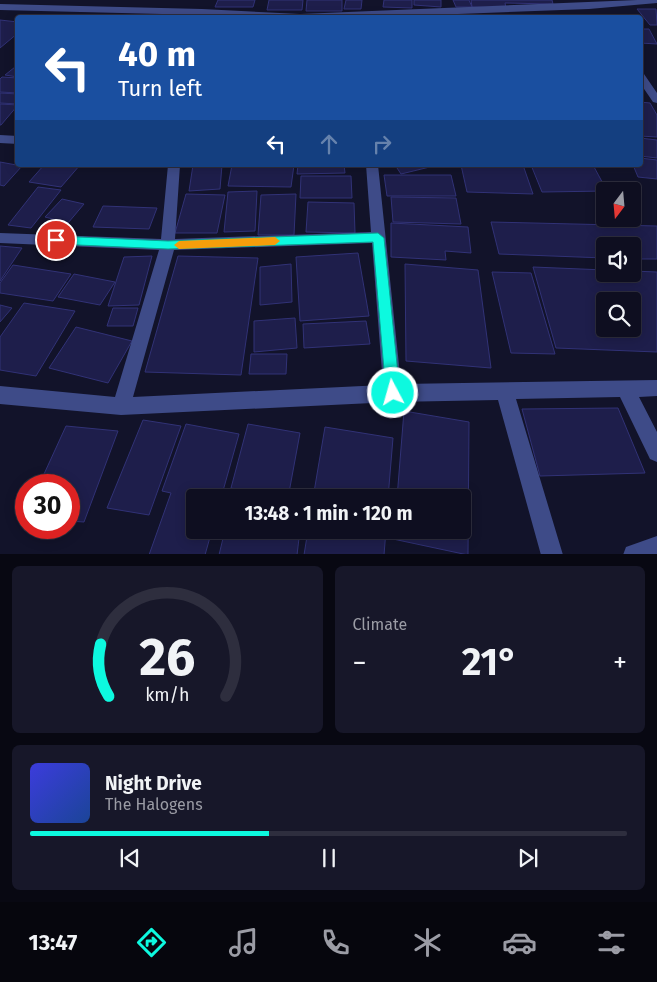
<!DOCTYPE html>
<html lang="en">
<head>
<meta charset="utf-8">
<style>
  body { margin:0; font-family:"Fira Sans",sans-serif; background:#171729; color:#f1f3f6; height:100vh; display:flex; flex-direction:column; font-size:19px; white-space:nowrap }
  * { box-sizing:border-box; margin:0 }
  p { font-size:16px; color:#9b9ca5 }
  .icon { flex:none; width:28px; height:28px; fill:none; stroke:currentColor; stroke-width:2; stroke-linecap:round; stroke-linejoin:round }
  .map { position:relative; height:554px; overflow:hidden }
  .drawer { display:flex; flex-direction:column; gap:12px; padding:12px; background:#080812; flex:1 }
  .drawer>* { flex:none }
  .top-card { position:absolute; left:15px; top:15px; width:628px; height:152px; border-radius:5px; box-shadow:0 2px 12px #0003,0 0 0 1px #2e2e3e; background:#1a4fa0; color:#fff; overflow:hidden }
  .needle { width:32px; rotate:196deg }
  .fabs { position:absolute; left:596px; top:182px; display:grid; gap:10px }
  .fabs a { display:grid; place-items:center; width:45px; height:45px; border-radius:5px; background:#0e0e20; box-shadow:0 2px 12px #0003,0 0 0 1px #2e2e3e; font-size:25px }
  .speed { position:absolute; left:15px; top:474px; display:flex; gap:10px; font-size:25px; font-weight:700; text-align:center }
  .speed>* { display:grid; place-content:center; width:65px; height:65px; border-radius:50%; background:#0e0e20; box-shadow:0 2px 12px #0003,0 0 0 1px #2e2e3e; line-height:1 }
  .speed .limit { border:8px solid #d22; background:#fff; color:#111 }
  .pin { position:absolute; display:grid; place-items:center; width:42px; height:42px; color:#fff; margin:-21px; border:2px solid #fff; border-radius:50%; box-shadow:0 1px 5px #0007 }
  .me { position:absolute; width:55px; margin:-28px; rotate:354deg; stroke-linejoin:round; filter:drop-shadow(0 0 4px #0008) }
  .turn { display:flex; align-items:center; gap:18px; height:105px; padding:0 20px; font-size:22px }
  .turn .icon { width:65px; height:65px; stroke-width:2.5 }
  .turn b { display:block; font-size:35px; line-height:42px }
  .lanes { display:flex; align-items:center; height:48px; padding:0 20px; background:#0003; justify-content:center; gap:25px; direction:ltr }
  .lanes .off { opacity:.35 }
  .big { font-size:38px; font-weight:700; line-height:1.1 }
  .drawer .widget { flex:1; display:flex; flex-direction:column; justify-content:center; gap:8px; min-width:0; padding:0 18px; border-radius:8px; background:#171729 }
  .drawer .dial { align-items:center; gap:0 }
  .dial svg { height:130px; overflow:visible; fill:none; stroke:#2e2e3e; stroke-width:7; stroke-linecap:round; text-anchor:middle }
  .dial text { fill:#f1f3f6; stroke:none }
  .song { display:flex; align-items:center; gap:15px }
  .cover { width:60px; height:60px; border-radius:8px; background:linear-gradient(135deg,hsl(240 70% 55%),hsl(220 70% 35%)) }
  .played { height:5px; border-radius:2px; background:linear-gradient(90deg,#0df9df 40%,#2e2e3e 40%) }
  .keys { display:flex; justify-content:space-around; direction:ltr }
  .heat { display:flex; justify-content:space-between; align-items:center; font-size:28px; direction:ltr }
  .drawer .tiles { flex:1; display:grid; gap:12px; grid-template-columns:1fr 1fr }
  .widget:last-child { grid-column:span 2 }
  .trip { position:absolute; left:186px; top:489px; width:285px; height:50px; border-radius:5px; background:#0e0e20; box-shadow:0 2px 12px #0003,0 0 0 1px #2e2e3e; font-weight:700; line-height:50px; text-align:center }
  .dock { display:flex; height:80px; justify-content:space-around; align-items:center; background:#06060d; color:#9b9ca5 }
  .dock .icon { width:35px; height:35px }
  .dock .current { color:#0df9df }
  .dock b { font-size:22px; color:#f1f3f6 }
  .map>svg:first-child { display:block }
</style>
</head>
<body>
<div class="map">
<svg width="657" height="555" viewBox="0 0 657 555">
  <rect width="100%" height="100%" fill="#12132a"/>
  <!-- building -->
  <path fill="#1e1e4b" stroke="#313276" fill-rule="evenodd" d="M218,0H255L253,7H215Z
    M269,0H303L302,10H267Z
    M307,0H342V11H306Z
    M346,0H362L361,9H344Z
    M384,0H412V8L383,7Z
    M414,0H441V7L414,5Z
    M453,0H469L472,7H456Z
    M471,0H552L553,4L505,3L506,8L472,7Z
    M637,9H656L657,25H650Z
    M0,20L18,22V33L0,48Z
    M640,29H649L657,44L640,43Z
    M15,67H18V77L5,75Z
    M2,77L18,78V93L0,92V79Z
    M0,93L18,94V104L0,103Z
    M640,102L650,103L657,115V137L640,136Z
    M0,104L18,105L1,125H0Z
    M640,138L657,140V158L640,156Z
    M640,158L657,160V179L638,177L633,165H640Z
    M0,162L22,166L4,186L0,185Z
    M44,165H80L61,187L29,182Z
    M193,165H222L220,189L189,191Z
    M232,165H294L291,187L228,186Z
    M298,165H344L345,173L297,174Z
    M395,165H438L401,174Z
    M461,165H523L533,194L467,192Z
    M531,165H593L607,191L542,192Z
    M384,175H451L456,196H387Z
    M301,176H351L352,198H300Z
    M38,187L61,190L31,228L8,225Z
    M257,191L255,231L224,232L228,192Z
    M186,194L225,195L217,233H175Z
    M296,194L294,235H258L261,195Z
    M391,197L456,198L461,224L393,222Z
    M62,199L84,204L68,223L45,217Z
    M308,202L354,203L355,233L306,232Z
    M103,206L157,208L149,229L93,227Z
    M491,222L657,226V259H632V246H605V258L499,254Z
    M391,223L468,227L471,253L445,251L446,260L391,257Z
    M0,246L22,248L0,281Z
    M358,253L369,316L300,321L296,257Z
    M152,256L139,305L108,306L124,257Z
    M178,256L258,258L241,375L145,372Z
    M291,264L292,302L260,305V267Z
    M405,264L478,270L491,368L406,361Z
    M13,265L71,274L53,301L0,293V283Z
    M533,267L605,270V274H632V271L657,272V352L556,348ZM605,301H632V329H605Z
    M492,272L531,273L555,354L511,353Z
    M74,274L115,282L100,305L58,297Z
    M24,303L75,311L36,376L0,370V337Z
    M0,305L12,308L0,322Z
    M113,308H138L133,326H107Z
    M295,318L297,348L254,352V321Z
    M366,321L370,344L304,348L303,324Z
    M76,327L132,341L108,383L49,368Z
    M251,354H287L286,374H249Z
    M618,408L645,473L540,476L522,409Z
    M404,411L469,422L468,555L393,539L394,530H462V498H397Z
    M143,420L181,426L149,515L107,508Z
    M186,424L239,434L221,498H195V530H212L205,555H149L171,493L162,491Z
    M248,424L300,433L288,498L231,488Z
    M66,426L118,431L84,522L69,521V485H39Z
    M325,427L393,438L388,498H313Z
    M225,530H300L297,555H219Z
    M308,530H386L384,555H304Z"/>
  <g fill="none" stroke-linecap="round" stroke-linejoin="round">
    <!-- minor -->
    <path fill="#3e4b88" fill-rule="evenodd" d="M637,0H657V3L589,9L354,18H244L202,15L0,10V4L202,9L300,14Z
      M640,73L644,74L657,93V103L653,102L640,83Z
      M0,135L18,136V144L0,143Z
      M168,165H180L175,239L371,232L366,165H378L401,384L657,380V396L639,397L657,432V462L650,459L620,397L516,399L563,555H541L498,400L393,402L121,415L0,404V386L115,397L159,250L0,243V233L161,239ZM372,243L383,385L133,397L174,250Z
      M657,536V555H623L626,547Z"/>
  </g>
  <!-- route -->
  <path fill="#0df9df" stroke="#08a291" d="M378,233L384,238L400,393L398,397L393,399L388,397L386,393L373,242L168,249L56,244L51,240L56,236L168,241Z"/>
  <!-- slow -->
  <path fill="#f59e0b" d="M275,237L280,241L275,245L179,249L174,245L179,241Z"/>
</svg>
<div class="fabs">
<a><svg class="needle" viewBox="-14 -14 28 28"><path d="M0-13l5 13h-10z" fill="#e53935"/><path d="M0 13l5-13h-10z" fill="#9b9ca5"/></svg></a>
<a><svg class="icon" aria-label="sound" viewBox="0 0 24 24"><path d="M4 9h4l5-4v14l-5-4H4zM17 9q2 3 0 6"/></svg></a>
<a><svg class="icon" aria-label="search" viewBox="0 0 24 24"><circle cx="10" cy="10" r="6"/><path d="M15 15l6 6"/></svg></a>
</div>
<div class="speed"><div class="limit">30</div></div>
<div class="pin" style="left:56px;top:240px;background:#d93025"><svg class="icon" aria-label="arrive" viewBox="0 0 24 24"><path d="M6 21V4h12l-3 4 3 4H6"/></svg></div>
<svg class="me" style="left:393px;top:393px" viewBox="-20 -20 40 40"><circle r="17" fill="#0df9df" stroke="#fff" stroke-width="3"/><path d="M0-11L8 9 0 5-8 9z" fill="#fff"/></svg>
<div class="trip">13:48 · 1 min · 120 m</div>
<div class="top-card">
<div class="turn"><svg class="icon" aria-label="left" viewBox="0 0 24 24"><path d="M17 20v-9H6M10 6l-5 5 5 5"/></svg><div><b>40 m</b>Turn left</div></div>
<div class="lanes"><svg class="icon" aria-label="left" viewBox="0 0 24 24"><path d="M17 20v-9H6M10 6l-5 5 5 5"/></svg><svg class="icon off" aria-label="ahead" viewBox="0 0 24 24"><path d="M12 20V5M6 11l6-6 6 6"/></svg><svg class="icon off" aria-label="right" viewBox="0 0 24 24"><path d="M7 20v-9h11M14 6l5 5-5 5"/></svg></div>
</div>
</div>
<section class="drawer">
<div class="tiles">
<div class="widget dial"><svg viewBox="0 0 100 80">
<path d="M14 69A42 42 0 1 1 86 69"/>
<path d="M14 69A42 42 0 0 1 9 37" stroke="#0df9df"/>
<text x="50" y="56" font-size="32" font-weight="700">26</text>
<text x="50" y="72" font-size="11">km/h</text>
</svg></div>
<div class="widget"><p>Climate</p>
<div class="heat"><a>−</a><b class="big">21°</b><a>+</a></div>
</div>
<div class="widget">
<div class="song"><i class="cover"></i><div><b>Night Drive</b><p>The Halogens</p></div></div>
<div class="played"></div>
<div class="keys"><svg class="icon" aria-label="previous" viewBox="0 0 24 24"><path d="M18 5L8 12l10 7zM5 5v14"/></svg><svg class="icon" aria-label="pause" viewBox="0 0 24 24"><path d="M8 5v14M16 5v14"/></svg><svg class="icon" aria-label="next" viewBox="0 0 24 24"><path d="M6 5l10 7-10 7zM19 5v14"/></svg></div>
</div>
</div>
</section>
<nav class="dock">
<b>13:47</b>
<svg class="icon current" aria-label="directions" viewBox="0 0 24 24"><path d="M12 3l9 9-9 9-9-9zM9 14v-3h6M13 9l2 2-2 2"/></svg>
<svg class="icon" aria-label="music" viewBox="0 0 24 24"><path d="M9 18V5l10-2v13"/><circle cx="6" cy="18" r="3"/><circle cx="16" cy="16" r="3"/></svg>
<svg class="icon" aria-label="phone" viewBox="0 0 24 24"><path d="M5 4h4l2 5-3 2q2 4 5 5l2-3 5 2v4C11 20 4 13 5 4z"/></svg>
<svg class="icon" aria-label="climate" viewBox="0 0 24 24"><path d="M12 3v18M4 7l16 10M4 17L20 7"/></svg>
<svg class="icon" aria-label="car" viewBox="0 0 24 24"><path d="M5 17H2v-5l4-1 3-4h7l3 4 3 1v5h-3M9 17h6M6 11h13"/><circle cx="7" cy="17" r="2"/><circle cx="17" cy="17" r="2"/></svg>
<svg class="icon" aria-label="filters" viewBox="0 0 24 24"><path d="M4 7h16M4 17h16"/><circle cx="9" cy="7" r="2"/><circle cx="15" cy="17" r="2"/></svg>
</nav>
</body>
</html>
